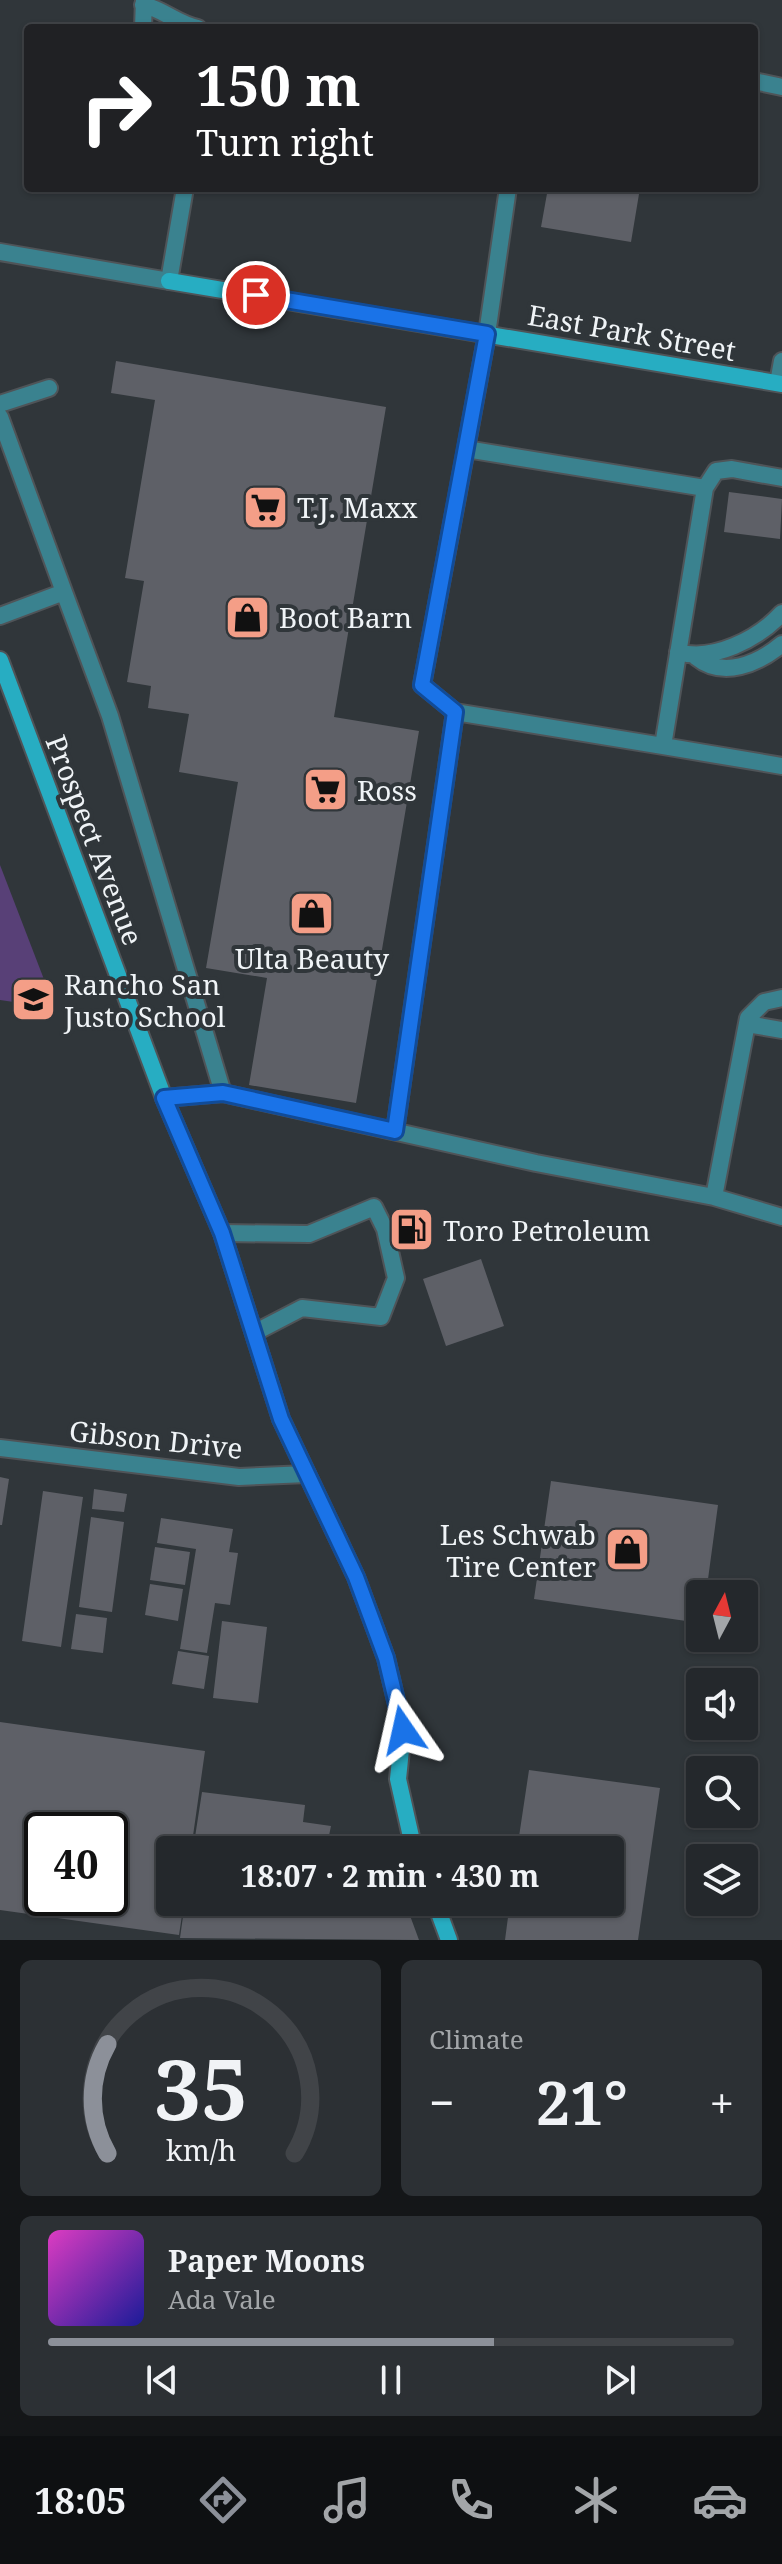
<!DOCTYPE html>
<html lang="en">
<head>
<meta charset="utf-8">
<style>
  body { margin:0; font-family:"Noto Serif",serif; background:#2c3034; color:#f1f3f6; height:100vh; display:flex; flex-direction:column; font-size:30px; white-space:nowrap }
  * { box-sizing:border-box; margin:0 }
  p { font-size:26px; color:#a3a6a9 }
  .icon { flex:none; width:44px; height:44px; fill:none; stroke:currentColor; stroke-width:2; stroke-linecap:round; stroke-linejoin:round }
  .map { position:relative; height:1940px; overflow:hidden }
  .details { display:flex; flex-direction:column; gap:20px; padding:20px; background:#141618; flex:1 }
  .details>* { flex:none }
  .guide { position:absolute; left:24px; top:24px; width:734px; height:168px; border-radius:8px; box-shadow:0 2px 6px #0004,0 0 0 2px #414448; background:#202124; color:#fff; overflow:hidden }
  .needle { width:52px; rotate:7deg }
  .tools { position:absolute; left:686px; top:1580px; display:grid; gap:16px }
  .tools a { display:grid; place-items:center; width:72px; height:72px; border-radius:8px; background:#24282c; box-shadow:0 2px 6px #0004,0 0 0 2px #414448; font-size:40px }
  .speed { position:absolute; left:24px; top:1812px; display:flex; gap:16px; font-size:40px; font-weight:700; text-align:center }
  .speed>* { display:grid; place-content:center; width:104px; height:104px; border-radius:50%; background:#24282c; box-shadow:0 2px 6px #0004,0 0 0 2px #414448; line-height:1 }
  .speed .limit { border:4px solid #111; border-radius:12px; background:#fff; color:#111 }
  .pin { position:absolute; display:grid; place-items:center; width:68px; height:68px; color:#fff; margin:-34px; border:4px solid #fff; border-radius:50%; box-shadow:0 2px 8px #0007 }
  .me { position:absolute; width:88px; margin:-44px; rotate:349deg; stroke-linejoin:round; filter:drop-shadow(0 0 6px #0008) }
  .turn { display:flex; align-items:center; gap:28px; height:168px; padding:0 40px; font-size:36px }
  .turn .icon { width:104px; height:104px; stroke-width:2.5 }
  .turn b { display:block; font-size:56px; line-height:68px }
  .big { font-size:60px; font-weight:700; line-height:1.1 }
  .details .widget { flex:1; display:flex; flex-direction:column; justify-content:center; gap:12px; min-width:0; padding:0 28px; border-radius:12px; background:#2c3034 }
  .details .dial { align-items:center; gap:0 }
  .dial svg { height:208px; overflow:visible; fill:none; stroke:#414448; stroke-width:7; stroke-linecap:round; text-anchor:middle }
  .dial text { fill:#f1f3f6; stroke:none }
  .song { display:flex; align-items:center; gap:24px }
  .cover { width:96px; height:96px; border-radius:12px; background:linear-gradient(135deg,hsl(310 70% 55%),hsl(240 70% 35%)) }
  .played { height:8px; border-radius:4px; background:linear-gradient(90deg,#8c9099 65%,#414448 65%) }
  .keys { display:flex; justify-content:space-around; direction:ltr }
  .heat { display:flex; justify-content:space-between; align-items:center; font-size:44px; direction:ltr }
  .details .tiles { flex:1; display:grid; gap:20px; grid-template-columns:1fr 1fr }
  .widget:last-child { grid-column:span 2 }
  .trip { position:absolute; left:156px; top:1836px; width:468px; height:80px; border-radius:8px; background:#24282c; box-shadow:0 2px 6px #0004,0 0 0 2px #414448; font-weight:700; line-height:80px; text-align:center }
  .tab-bar { display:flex; height:128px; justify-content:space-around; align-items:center; background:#0e1012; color:#a3a6a9 }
  .tab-bar .icon { width:56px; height:56px }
  .tab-bar .on { color:#8c9099 }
  .tab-bar b { font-size:36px; color:#f1f3f6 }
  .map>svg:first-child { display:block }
</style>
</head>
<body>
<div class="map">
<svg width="782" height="1940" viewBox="0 0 782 1940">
  <rect width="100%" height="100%" fill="#30363a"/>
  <!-- green -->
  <path fill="#584077" d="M0,865L55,1008L0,1000Z"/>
  <!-- building -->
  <path fill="#5e6067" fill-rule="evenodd" d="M548,188H640L631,242L541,227Z
    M116,361L386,407L334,717L419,731L356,1103L249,1085L267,978L206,968L238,782L179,772L189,714L148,708L151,686L127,682L144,581L125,578L155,400L111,393Z
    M729,492L782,499L780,539L724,532Z
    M481,1259L504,1326L446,1346L423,1279Z
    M0,1477L9,1479L2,1525H0Z
    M551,1481L718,1505L706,1594H700V1623L534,1599Z
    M94,1489L127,1494L124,1512L92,1509Z
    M43,1491L83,1497L61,1647L22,1641Z
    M91,1517L124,1522L112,1612L79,1607Z
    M161,1518L233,1529L229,1552L238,1553L230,1605L215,1603L207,1653L180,1649L196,1549L157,1543Z
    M155,1547L190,1552L185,1585L150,1580Z
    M150,1584L183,1589L178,1621L145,1615Z
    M76,1614L107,1618L103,1653L71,1649Z
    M222,1621L267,1627L258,1703L213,1698Z
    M178,1651L209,1656L204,1689L172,1684Z
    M0,1722L205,1751L191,1850H170V1902H184L179,1935L0,1910ZM42,1830H110V1898H42Z
    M529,1770L660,1788L638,1940H505L510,1902H610V1850H517Z
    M202,1792L305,1805L303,1822L331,1826L326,1850H193Z
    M185,1902H405L419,1940L180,1938Z"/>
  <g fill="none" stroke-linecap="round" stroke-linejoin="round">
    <defs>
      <path id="lane" d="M143,5C163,9 177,24 198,28
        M143,28L144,0
        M754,81L782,87
        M508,188L487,334L466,449L705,488L663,746L782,766
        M169,281L185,188
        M778,383L782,361
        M0,404L49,388
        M0,417L64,592L0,616
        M705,488L716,471L732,469L782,478
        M64,592L110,716L223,1093
        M678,652C713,662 758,639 782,613
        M696,657C723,679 758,664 782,644
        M455,712L663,746
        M747,1024L782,1030
        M164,1098L223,1093L536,1163L714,1197L748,1018L764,1002L782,998
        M395,1131L455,712L422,685L466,449
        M714,1197L782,1217
        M222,1233L309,1234L374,1207L385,1229L396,1278L381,1317L302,1308L254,1333"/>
      <path id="street" d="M0,252L169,281
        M0,1448L239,1477L307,1474"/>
      <path id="secondary" d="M169,281L782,384
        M0,660L164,1098L222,1233L281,1419L356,1577L386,1658L403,1730L398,1779L414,1850
        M435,1902L449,1940"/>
    </defs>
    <!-- lane casing -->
    <use href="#lane" stroke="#4f5458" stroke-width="20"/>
    <!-- street casing -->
    <use href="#street" stroke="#4f5458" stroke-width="20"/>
    <!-- secondary casing -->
    <use href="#secondary" stroke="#4f5458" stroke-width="20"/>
    <!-- lane -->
    <use href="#lane" stroke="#3a828f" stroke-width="16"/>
    <!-- street -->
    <use href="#street" stroke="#3a828f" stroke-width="16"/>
    <!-- secondary -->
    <use href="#secondary" stroke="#27adc2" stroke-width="16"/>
  </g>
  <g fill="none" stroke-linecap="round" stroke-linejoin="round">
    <defs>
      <path id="route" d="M256,295L487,334L422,685L455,712L395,1131L223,1093L164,1098L222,1233L281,1419L356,1577L386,1658L403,1730"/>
    </defs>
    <!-- route casing -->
    <use href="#route" stroke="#114b97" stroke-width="20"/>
    <!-- route -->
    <use href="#route" stroke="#1a73e8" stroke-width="14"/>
  </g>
  <!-- icons -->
  <defs>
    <symbol id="supermarket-square" viewBox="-11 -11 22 22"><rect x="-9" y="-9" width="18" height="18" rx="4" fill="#f49e87" stroke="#30363a"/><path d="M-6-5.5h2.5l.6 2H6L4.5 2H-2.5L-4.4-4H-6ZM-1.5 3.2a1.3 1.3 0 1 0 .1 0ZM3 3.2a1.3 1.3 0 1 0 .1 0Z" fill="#111"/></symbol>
    <symbol id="shop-square" viewBox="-11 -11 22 22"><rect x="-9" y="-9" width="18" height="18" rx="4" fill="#f49e87" stroke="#30363a"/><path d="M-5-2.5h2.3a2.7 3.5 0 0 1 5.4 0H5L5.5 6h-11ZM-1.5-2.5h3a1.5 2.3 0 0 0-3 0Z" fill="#111"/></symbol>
    <symbol id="school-square" viewBox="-11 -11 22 22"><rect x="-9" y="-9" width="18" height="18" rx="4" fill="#f49e87" stroke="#30363a"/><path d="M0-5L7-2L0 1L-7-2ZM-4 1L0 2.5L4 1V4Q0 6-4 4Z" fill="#111"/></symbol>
    <symbol id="fuel-square" viewBox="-11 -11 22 22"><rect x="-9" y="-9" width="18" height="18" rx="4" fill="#f49e87" stroke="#30363a"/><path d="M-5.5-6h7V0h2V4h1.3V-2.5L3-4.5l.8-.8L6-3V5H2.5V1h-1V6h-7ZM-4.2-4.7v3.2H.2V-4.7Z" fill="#111"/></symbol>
  </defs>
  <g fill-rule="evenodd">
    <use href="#supermarket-square" x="240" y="482" width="51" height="51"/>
    <use href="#shop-square" x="222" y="592" width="51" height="51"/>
    <use href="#supermarket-square" x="300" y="764" width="51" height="51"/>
    <use href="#shop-square" x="286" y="888" width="51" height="51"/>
    <use href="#school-square" x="8" y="974" width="51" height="51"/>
    <use href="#fuel-square" x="386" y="1204" width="51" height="51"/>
    <use href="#shop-square" x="602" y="1524" width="51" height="51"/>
  </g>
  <g text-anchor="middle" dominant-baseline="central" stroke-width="8" stroke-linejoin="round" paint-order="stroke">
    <!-- street labels -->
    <g font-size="28" fill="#f0f4f7" stroke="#30363a">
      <text transform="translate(632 332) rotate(10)">East Park Street</text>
      <text transform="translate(95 840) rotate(69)">Prospect Avenue</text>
      <text transform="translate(156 1439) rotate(6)">Gibson Drive</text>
    </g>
    <!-- poi labels -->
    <g font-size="28" fill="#f0f4f7" stroke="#30363a" text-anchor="start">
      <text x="297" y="507">T.J. Maxx</text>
      <text x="279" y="617">Boot Barn</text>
      <text x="357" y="790">Ross</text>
      <text x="312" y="958" text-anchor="middle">Ulta Beauty</text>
      <text x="64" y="984">Rancho San<tspan x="64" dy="32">Justo School</tspan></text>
      <text x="443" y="1230">Toro Petroleum</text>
      <text x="596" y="1534" text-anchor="end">Les Schwab<tspan x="596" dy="32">Tire Center</tspan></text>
    </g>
  </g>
</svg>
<div class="tools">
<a><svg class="needle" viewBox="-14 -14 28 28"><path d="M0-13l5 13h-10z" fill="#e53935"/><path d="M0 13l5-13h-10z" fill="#a3a6a9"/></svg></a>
<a><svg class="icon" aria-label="sound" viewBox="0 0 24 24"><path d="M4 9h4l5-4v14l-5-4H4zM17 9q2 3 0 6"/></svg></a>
<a><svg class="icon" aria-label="search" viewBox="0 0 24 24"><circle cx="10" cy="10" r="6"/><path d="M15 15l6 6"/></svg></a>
<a><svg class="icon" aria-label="layers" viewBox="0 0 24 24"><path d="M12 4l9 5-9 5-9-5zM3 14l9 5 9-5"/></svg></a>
</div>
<div class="speed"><div class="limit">40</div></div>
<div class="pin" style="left:256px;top:295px;background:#d93025"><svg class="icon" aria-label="arrive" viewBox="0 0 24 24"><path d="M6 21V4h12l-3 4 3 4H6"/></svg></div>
<svg class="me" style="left:403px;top:1730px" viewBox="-20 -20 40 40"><path d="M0-17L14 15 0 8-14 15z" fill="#1a73e8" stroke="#fff" stroke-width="4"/></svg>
<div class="trip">18:07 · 2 min · 430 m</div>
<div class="guide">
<div class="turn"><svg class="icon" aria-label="right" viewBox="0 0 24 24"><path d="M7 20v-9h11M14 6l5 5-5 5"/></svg><div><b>150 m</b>Turn right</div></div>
</div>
</div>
<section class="details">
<div class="tiles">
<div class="widget dial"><svg viewBox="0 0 100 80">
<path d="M14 69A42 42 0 1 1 86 69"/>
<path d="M14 69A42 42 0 0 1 14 27" stroke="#8c9099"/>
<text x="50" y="56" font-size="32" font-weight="700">35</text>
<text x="50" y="72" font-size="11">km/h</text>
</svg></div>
<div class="widget"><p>Climate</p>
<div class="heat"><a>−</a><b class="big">21°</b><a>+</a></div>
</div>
<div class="widget">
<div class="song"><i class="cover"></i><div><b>Paper Moons</b><p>Ada Vale</p></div></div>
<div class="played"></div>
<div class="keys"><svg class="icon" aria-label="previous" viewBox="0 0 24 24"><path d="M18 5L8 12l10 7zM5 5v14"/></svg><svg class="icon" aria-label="pause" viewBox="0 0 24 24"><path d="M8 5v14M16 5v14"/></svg><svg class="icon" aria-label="next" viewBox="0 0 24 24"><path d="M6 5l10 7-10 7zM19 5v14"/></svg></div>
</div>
</div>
</section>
<nav class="tab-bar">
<b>18:05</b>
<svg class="icon on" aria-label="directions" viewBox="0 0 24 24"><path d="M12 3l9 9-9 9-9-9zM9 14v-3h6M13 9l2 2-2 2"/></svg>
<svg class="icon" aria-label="music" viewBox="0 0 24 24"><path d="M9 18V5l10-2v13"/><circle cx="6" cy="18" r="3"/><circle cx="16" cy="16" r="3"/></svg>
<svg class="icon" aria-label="phone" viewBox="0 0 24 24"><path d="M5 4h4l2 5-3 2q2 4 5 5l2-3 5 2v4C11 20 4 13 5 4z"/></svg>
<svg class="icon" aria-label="climate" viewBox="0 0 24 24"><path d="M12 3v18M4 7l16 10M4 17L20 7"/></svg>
<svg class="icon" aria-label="car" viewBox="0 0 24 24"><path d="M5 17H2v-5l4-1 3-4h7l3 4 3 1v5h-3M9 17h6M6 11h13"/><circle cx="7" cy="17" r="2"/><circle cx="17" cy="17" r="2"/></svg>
</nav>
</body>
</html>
